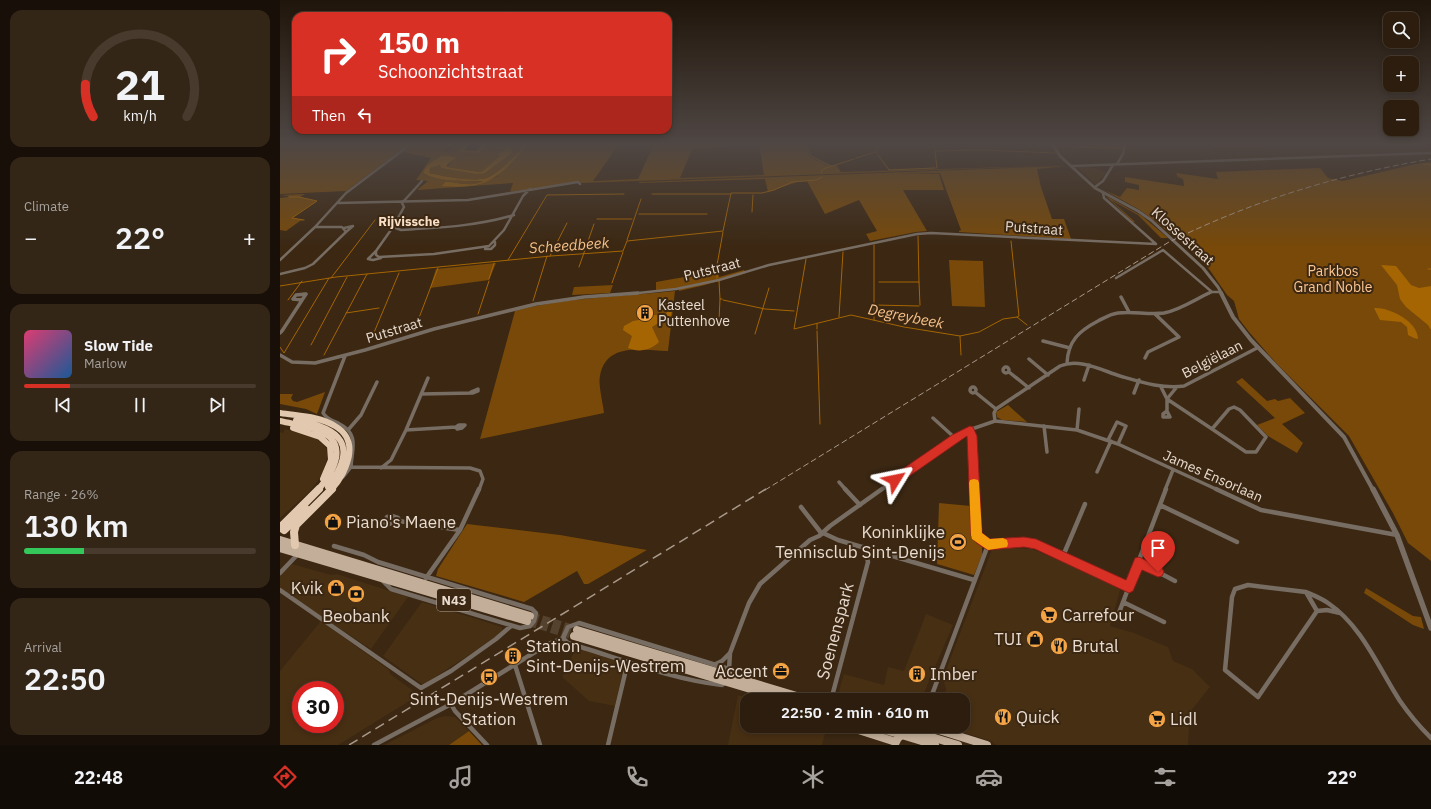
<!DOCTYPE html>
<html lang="en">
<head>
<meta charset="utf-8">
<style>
  body { margin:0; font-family:"IBM Plex Sans",sans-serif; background:#342617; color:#f1f3f6; height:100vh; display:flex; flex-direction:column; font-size:15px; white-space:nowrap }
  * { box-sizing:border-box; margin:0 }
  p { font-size:13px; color:#a6a29e }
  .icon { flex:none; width:22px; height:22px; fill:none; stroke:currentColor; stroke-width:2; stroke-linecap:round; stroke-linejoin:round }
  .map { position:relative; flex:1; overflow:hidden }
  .side { display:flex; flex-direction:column; gap:10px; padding:10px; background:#181008; width:280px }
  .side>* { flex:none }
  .banner { position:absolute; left:12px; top:12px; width:380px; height:122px; border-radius:12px; box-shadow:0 2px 6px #0003,0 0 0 1px #483b2e; background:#d93025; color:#fff; overflow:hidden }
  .fabs { position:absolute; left:1103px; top:12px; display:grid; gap:8px }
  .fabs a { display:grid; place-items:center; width:36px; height:36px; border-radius:8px; background:#2c1d0e; box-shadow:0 2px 6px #0003,0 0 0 1px #483b2e; font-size:20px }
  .speed { position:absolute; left:12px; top:681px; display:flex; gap:8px; font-size:20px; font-weight:700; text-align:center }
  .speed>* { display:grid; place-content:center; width:52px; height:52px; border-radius:50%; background:#2c1d0e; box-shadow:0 2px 6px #0003,0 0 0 1px #483b2e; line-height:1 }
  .speed .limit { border:6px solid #d22; background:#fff; color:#111 }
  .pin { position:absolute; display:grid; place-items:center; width:34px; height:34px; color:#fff; margin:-41px -17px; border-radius:50% 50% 50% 0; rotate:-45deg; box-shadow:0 0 4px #0007 }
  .pin .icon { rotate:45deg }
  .me { position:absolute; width:44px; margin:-22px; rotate:55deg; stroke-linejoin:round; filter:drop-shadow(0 0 3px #0008) }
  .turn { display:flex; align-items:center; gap:14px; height:84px; padding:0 20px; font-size:18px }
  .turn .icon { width:52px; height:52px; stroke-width:2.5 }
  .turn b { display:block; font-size:28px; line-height:34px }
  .then { display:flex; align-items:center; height:38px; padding:0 20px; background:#0003; gap:8px; font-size:15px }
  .big { font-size:30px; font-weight:600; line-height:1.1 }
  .side .widget { flex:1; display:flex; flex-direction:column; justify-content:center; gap:6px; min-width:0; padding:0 14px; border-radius:12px; background:#342617 }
  .side .dial { align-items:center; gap:0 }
  .dial svg { height:104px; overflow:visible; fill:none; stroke:#483b2e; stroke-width:7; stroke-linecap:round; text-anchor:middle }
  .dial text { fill:#f1f3f6; stroke:none }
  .song { display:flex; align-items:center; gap:12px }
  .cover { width:48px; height:48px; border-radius:6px; background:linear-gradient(135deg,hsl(340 70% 55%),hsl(210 70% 35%)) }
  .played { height:4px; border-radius:2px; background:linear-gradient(90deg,#d93025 20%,#483b2e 20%) }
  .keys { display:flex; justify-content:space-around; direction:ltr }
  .heat { display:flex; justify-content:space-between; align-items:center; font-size:22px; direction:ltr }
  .charge { height:6px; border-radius:3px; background:linear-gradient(90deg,#34c759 26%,#483b2e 0) }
  .trip { position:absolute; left:460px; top:693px; width:230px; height:40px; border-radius:12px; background:#2c1d0e; box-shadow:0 2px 6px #0003,0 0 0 1px #483b2e; font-weight:600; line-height:40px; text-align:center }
  .dock { display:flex; height:64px; justify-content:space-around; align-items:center; background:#120c06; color:#a6a29e }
  .dock .icon { width:28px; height:28px }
  .dock .active { color:#d93025 }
  .dock b { font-size:18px; color:#f1f3f6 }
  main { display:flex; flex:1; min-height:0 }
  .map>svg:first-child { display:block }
</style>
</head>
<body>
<main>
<section class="side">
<div class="widget dial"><svg viewBox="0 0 100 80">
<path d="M14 69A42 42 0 1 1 86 69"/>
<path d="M14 69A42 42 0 0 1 8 44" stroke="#d93025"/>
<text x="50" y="56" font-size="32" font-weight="700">21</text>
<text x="50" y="72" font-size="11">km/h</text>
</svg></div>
<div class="widget"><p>Climate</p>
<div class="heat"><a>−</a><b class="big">22°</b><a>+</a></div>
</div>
<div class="widget">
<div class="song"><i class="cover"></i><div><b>Slow Tide</b><p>Marlow</p></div></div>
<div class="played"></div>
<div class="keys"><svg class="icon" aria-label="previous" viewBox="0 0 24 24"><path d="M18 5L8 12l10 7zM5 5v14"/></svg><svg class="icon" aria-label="pause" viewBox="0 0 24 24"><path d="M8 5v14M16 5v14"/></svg><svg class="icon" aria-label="next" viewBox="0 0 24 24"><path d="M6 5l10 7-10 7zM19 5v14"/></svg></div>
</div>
<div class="widget"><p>Range · 26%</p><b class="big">130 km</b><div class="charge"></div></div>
<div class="widget"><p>Arrival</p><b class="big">22:50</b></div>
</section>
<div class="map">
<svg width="1151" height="745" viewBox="0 0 1151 745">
  <rect width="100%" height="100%" fill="#3b2712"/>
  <!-- built -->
  <path fill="#472f13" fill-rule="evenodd" d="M796,166H807L826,172L817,184H815Z
    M5,429L33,437L39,441L46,448L48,455L43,472L38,481L29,492L0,518V432L3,433Z
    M713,547L752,549L841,587L830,626L854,633L888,647L893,661L912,669L930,687L910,712L908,745H716L711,741L662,726H683V700H662L666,689L663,678Z
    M12,564L51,575L57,574L128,597L91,649L0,589V576Z
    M142,602L222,627V631L213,639L143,685L103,656Z
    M646,614L673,625L641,700H564L562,698L559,691L564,674L604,685L608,667L624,671Z
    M41,621L109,670L110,674L139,695L58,745H0V671ZM21,690H55V724H21Z
    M296,648L340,662L343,671L335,706L309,701L282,677Z
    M458,695L473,700H467V726H547L542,745H448Z
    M165,716L175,717L189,731L169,745H104L157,718Z"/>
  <!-- green -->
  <path fill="#784908" d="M0,144H129L66,191L0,194Z
    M134,144H175L164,151L166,152L178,144H187L179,150L180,152L198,153L208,146L225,150L218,154L221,156L203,171L199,172L167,167L176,157L162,155L143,172C162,180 183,182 203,181C193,188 176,181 165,182L163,185L165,186L198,185L216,177L246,146L243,144H339L313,181L358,179L374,144H463L412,149L400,178L484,175L479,144H525L530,157L549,166L556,165L561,172L768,166L302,183L298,182L230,192L233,183L137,190L148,181L136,180L151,158L123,152Z
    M213,144H238L241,147V150C231,158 222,170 211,176C197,184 164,176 149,173L148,171L150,168L160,165L161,168L205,173L232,153L218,145Z
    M798,144H847L846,148L799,147Z
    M929,144H1035L946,147Z
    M1151,162V561L1128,543L1113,513L1069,436L996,363L969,332L959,319L954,301L947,295L929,269L900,240L893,236L874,220L860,210L824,190L840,197L847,188L859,190V185L845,182V177L904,186L903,179L898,177L896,173L938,179L936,172L1040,168L1048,178L1063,181L1136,164Z
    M786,166L757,169L761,187L772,219H784L791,239L679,232V231L681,230L660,173H668L615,174H659L664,190H623L647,231L636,232L590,241L586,234L597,231L579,200L545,214L527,181L517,182L488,192L485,179L359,183V182Z
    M25,194L20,197L37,201L12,218L24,220L20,221L6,231L0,230V198L8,197L9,196L0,195Z
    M826,196L862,216L888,238H881L858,215L831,200L855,222H853Z
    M669,260L703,261L705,307L672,306Z
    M216,263L209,280L150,288L156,269Z
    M464,270L466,273L425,285L399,291V288L376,291V282L438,271L439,277Z
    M333,285L330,293L292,295L294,287Z
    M395,291L388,351C362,350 326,342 320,376C318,385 323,403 324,413L200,439L235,311C287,297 341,297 395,291Z
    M962,378L987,401L995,399L998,401L1010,398L1025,413L1002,424L1023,443L1017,453L988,436L977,425L995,418L956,382Z
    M45,392L37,414L26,409L0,404V394H13L11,398L13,401L17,402Z
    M728,405L747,422L722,420L717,417L716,412Z
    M659,503L691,506L694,539L702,545V555L694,575L657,564Z
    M187,524L280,535L367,550L308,584H304L297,571L244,602L156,576L158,569Z
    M1086,588L1133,616L1141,617L1144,629L1133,625L1084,593Z
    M189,731L202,745H169Z"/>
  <!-- water -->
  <path fill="#a56503" d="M187,144H192H190L184,150L196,151L201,146L195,144H213L231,148L232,153L205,173L197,174L161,168L160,165L150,168L149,173C163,176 198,184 211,176C222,170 231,158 241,150V147L238,144H243L246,146C235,161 216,181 197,185C187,187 173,187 162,186L165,182C176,181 192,188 203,181C189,181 154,182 143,172L147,166L162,155L177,157L167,165V167L199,172L203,171L220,156L218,154L225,150L208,146L198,153L179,152V150Z
    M1101,265L1116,266L1131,285L1139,288L1151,286V330L1148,325L1126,307L1120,299L1117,285Z
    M391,305H393L389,325H386V318L372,327L379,342C371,350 359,353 348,348L352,336L343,330L344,326L353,321L365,319L374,315L385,316Z
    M1094,308C1109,307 1138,321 1138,339L1134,338L1128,335L1127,327L1121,322L1100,320Z"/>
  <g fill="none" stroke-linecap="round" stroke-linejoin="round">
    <!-- stream -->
    <path stroke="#a56503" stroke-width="1" d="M526,144L531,156L551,166
      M776,146L842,149L843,144
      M596,151L599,144
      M596,152L609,170L655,168
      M576,158L595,152
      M1143,164L1151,165
      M657,168L655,151L703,150L775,153
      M541,173L543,169L574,159
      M372,194H451
      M9,197H19L37,201L12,218L24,220
      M472,212L473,195
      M359,214H427
      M317,219H352
      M638,236L639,282
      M347,240L361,199
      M731,241L739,316L737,317
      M594,245V320
      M270,256L287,223
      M526,259L514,329L571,315L624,327L680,336L699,332L723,319L737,317L747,325
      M228,260L267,195L344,194
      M299,267L314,224
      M1148,269H1151
      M51,278L95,220
      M437,278V265L443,232
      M209,279L214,263
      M439,281L440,299H442
      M599,282H639L640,305
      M332,283L343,252
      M0,286L56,277L271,256L343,251L347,241L443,231L451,193H482L494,190L512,182L536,180L542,177
      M8,300L22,281
      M443,300L485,309L514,311
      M253,301L267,256
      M594,305L639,306
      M66,313L99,308
      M198,314L209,281
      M559,317L563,252
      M439,321L440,299
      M537,324V329
      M134,331L158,268
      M537,331L540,424
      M475,334L489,288
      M680,336L681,355
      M90,342L119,273
      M31,345L67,277
      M0,347L4,353L49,278
      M44,355L87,274"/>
    <!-- primary-tunnel -->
    <path stroke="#55422e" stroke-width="8" stroke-dasharray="8 3.5" stroke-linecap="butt" d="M251,616L297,630
      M249,622L294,636"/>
    <!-- minor-far2 -->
    <path stroke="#776d63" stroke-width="2.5" d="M837,164L843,154L845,144
      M792,166L1151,153
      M142,181L122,203L124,207L113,227L96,251V255L99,257L154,254L209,246L224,230L243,196L250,189
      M815,187L823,181L833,165
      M823,193L824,198L876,244
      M57,203L188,200L298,182L300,184
      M113,227L121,230C159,228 197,226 234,215
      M64,228L73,226L66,232
      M205,249H211L215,245V242
      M96,251L88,259L93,260L101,258
      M0,260L35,227L66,193L131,144
      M0,274L25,268L33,264L66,232L62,227H35
      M836,278L883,250L932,292H940
      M23,294H26
      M349,294L396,289L439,280L489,265L637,234L651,233L876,244
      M927,294L932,292"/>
    <!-- minor-far1 -->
    <path stroke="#776d63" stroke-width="3.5" d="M841,297L849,312
      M0,333L2,331L26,294L16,295L13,299L22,300
      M763,341L790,348
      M0,355L12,362L35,363L85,350L154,329L256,304L304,297L358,293
      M65,356L43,413C47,419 52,421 58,423C80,434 72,448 71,467
      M865,358L868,352L899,337L875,314
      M749,359L768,375
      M787,363C788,341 799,331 818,321C824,318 830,314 838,313C853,311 868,315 884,313C900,310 914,300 929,293
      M723 370a3 3 0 1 1 6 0a3 3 0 1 1-6 0Z
      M729,372L749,388
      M804,380L809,365
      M881,387L887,399V411
      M690 390a3 3 0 1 1 6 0a3 3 0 1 1-6 0Z
      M695,392L716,409
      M854,393L859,380
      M141,394L193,393L198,391V389L191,392
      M887,399L932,429
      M887,399L896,388
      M954,407L960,410L986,437L976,452H966L932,429L949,409Z
      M887,411L890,417H883V414Z
      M653,418L675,438
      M715,421L714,413L716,409L780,366C799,358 821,370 840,376C861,382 882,389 904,386L977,348
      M179,425H185L182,428L177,429L176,427Z
      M764,426L767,452
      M68,430L81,415L97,382
      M126,430L176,427
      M689,430L692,436L694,490
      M797,430L799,409
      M828,440L837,422L846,426L838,444
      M71,467L190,468L200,471L203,479L199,490
      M101,468L111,460L126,430L148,378
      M817,472L831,441
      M63,477L71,467
      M559,482L566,490
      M601,490L675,438L689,430L715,421L797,430L838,444L938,490
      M885,490L893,470"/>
    <!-- minor -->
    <path stroke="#776d63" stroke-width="4.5" d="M565,489L580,505
      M936,489L981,510L1117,535
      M880,505L957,542
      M521,507L542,534
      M112,516L118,518L119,521L114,524L104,523L107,517Z
      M119,521L180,530
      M543,533L558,540L694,580
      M708,545L744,542L756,544L849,587
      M54,546L84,555L98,562L252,609L256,613L254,621L250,626L240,628L111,589L102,580
      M783,556L805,504
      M859,562L895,581
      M0,573L18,554
      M146,578L180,530L199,489
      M0,590L141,688L171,671L216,639L231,626
      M1026,592L968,585L955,589L952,597L945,670L978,697L1037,611L1047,610L1060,613
      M843,602L884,622
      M1037,611L1026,592C1033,595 1041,598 1048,603C1082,626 1098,667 1120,701C1129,714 1139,726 1151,738
      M837,618L886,489
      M283,638L288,627L299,623L449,669
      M283,638L288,643C338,658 390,679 442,685L446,682
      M436,664L442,661L450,653
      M235,665L260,745
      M453,675L449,670L450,653L469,603L480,584L530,540L539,536L550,526L602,489
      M551,700L588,562L586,552L583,547
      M650,700L708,545L696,535L694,489
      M171,704L175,711L207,745
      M94,745L171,704L268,644L283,638
      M328,745L348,661"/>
    <!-- tertiary-far2 -->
    <path stroke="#776d63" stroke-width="3" d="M772,144L780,156L815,188L858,211L871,220L923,268L938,287L942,294"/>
    <!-- tertiary-far1 -->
    <path stroke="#776d63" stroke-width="4" d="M941,293L953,317L971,340L1064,437L1093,490"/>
    <!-- tertiary -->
    <path stroke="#776d63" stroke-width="5.5" d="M1093,489L1117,535L1151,628"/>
    <!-- primary -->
    <path stroke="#c3ae99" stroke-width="8" d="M0,540L250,616
      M0,548L247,621
      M297,630L530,700
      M294,636L507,700
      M566,726L616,742L618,738L629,730
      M592,726L655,745
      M615,726L678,745
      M646,726L707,745"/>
    <!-- motorway-far1 -->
    <path stroke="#e1c8ae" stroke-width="6" d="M0,413C18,416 39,416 55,426C81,441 67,472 51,490
      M16,420C61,428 79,445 48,487
      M0,421C12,424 25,425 37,430C70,442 55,470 38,490
      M13,428L40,437L50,446L51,460L43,479"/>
    <!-- motorway -->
    <path stroke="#e1c8ae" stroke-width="8" d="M0,528L39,489
      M4,530L26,509
      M15,545L14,532L16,525L52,489"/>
    <!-- rail-far1 -->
    <path stroke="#a9998a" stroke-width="1" stroke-dasharray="6 3" stroke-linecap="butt" d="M485,490L889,242C975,200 1057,175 1151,159"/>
    <!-- rail -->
    <path stroke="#a9998a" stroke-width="1.5" stroke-dasharray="10 5.5" stroke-linecap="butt" d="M69,745L486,489"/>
  </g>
  <!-- sky -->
  <linearGradient id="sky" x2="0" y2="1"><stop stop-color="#20150a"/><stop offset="0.58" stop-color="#4f4744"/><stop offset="1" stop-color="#4f4744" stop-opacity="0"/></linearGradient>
  <rect width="1151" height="248" fill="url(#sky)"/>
  <!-- route -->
  <path fill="#d93025" stroke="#8d1f18" d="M690,426L693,427L697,436L702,533L710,539L744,537L756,539L846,580L855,558L859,557L882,568L884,572L882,576L878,577L862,570L853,591L849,593L755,549L744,547L708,550C702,547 693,542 691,535L687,436L618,484L615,485L611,484L610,480L611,477L672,435Z"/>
  <!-- slow -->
  <path fill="#f59e0b" d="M694,479L698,480L699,483L702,533L710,539L723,538L727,540L728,544L727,547L708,550L692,539L691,535L689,483L690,480Z"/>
  <!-- icons -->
  <defs>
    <symbol id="building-disc" viewBox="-11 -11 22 22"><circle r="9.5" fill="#f4a444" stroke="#3b2712"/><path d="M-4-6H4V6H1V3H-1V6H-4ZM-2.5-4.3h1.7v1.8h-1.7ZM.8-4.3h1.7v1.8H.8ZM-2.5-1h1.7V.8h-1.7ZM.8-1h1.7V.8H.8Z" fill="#111"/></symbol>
    <symbol id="shop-disc" viewBox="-11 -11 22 22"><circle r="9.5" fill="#f4a444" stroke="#3b2712"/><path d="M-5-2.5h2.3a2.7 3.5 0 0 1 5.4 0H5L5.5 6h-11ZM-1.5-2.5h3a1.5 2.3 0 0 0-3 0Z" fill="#111"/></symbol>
    <symbol id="stadium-disc" viewBox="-11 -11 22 22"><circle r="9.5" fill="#f4a444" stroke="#3b2712"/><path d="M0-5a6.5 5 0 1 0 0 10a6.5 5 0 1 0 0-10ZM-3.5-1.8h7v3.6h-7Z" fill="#111"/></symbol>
    <symbol id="bank-disc" viewBox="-11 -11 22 22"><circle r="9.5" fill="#f4a444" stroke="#3b2712"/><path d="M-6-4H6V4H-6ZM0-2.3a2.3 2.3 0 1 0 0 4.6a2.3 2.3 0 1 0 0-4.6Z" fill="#111"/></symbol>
    <symbol id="supermarket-disc" viewBox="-11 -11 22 22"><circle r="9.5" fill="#f4a444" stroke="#3b2712"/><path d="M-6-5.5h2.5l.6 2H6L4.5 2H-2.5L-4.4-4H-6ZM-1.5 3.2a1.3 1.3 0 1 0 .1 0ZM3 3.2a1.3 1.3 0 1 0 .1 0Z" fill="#111"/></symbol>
    <symbol id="restaurant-disc" viewBox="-11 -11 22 22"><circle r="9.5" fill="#f4a444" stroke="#3b2712"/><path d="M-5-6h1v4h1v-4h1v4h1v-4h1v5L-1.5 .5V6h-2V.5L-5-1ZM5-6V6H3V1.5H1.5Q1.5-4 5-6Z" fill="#111"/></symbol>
    <symbol id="office-disc" viewBox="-11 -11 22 22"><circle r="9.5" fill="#f4a444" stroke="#3b2712"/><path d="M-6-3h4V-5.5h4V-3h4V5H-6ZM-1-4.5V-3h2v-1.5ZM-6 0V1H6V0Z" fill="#111"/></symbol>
    <symbol id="bus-disc" viewBox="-11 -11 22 22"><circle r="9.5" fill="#f4a444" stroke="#3b2712"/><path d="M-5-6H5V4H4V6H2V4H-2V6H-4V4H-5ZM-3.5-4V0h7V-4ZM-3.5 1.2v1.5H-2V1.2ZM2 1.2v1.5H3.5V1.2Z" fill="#111"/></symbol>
  </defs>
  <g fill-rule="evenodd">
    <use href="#building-disc" x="355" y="303" width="20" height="20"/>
    <use href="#shop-disc" x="43" y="512" width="20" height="20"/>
    <use href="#stadium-disc" x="668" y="532" width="20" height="20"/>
    <use href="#shop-disc" x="46" y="578" width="20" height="20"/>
    <use href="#bank-disc" x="66" y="584" width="20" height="20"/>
    <use href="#supermarket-disc" x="759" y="605" width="20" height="20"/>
    <use href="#shop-disc" x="745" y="629" width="20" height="20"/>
    <use href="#restaurant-disc" x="769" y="636" width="20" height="20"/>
    <use href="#building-disc" x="223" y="646" width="20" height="20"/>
    <use href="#office-disc" x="491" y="661" width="20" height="20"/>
    <use href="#building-disc" x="627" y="664" width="20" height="20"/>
    <use href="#bus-disc" x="199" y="667" width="20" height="20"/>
    <use href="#restaurant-disc" x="713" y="707" width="20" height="20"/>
    <use href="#supermarket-disc" x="867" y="709" width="20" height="20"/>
  </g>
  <g text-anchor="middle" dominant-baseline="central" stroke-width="4" stroke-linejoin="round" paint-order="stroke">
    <!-- far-neighbourhood labels -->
    <g font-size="13" font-weight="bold" fill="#f9dfc5" stroke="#3b2712">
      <text x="129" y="221">Rijvissche</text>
    </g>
    <!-- shield labels -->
    <rect fill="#3b2712" stroke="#b4a596" stroke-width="1" x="157" y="589" width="34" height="22" rx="3"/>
    <g font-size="13" font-weight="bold" fill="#e8dbcf">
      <text x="174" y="600">N43</text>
    </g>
    <!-- street labels -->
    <g font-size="14" fill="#e8dbcf" stroke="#3b2712">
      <text transform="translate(754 228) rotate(4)">Putstraat</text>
      <text transform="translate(903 236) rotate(42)">Klossestraat</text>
      <text transform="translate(432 269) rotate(-14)">Putstraat</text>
      <text transform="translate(114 330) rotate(-17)">Putstraat</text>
      <text transform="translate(932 359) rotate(-27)">Belgiëlaan</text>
      <text transform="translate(933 476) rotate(24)">James Ensorlaan</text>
    </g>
    <!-- park labels -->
    <g font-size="14" fill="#fcc791" stroke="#3b2712">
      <text x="1053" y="271">Parkbos<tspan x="1053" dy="16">Grand Noble</tspan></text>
    </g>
    <!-- poi labels -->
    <g font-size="14" fill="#e8dbcf" stroke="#3b2712" text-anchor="start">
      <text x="378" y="305">Kasteel<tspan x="378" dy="16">Puttenhove</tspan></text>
    </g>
    <!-- water labels -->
    <g font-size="15" font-style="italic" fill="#f5c18a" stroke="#3b2712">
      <text transform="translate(289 245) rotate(-4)">Scheedbeek</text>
      <text transform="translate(626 316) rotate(11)">Degreybeek</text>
    </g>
    <!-- near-poi labels -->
    <g font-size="17" fill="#e8dbcf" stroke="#3b2712" text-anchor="start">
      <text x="66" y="522">Piano's Maene</text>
      <text x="665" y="532" text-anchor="end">Koninklijke<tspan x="665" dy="20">Tennisclub Sint-Denijs</tspan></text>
      <text x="43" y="588" text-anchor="end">Kvik</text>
      <text x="782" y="615">Carrefour</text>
      <text x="76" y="616" text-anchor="middle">Beobank</text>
      <text x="742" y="639" text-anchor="end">TUI</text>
      <text x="246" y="646">Station<tspan x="246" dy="20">Sint-Denijs-Westrem</tspan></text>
      <text x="792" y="646">Brutal</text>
      <text x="488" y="671" text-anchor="end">Accent</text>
      <text x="650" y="674">Imber</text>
      <text x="209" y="699" text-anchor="middle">Sint-Denijs-Westrem<tspan x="209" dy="20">Station</tspan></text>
      <text x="736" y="717">Quick</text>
      <text x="890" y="719">Lidl</text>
    </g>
    <!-- near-street labels -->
    <g font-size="17" fill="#e8dbcf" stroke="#3b2712">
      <text transform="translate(555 631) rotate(-75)">Soenenspark</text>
    </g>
  </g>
</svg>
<div class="fabs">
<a><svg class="icon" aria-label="search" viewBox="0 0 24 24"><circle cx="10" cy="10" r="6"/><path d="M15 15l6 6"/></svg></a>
<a>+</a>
<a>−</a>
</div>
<div class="speed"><div class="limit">30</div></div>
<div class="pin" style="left:878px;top:572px;background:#d93025"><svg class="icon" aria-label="arrive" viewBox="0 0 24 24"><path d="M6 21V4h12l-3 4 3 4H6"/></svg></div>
<svg class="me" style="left:615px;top:480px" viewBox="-20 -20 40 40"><path d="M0-17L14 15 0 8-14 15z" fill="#d93025" stroke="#fff" stroke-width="4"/></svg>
<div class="trip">22:50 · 2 min · 610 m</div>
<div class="banner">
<div class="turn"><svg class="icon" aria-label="right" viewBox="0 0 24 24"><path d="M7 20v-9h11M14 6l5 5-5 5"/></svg><div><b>150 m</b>Schoonzichtstraat</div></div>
<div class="then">Then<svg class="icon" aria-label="left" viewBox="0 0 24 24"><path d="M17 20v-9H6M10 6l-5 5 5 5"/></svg></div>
</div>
</div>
</main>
<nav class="dock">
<b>22:48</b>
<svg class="icon active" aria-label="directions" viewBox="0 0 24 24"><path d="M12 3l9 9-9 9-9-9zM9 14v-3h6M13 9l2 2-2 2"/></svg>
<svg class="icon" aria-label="music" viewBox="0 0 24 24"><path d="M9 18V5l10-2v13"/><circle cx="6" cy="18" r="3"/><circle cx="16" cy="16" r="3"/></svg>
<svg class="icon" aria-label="phone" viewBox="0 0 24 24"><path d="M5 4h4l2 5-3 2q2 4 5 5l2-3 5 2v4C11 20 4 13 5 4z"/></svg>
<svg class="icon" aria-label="climate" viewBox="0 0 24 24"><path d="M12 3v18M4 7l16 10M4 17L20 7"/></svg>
<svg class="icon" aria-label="car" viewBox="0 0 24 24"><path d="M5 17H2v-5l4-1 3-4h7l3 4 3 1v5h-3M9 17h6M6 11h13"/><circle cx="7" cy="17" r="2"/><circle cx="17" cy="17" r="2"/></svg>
<svg class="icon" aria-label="filters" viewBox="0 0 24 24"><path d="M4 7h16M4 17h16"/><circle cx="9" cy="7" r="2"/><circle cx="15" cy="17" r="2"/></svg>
<b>22°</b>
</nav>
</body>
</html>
